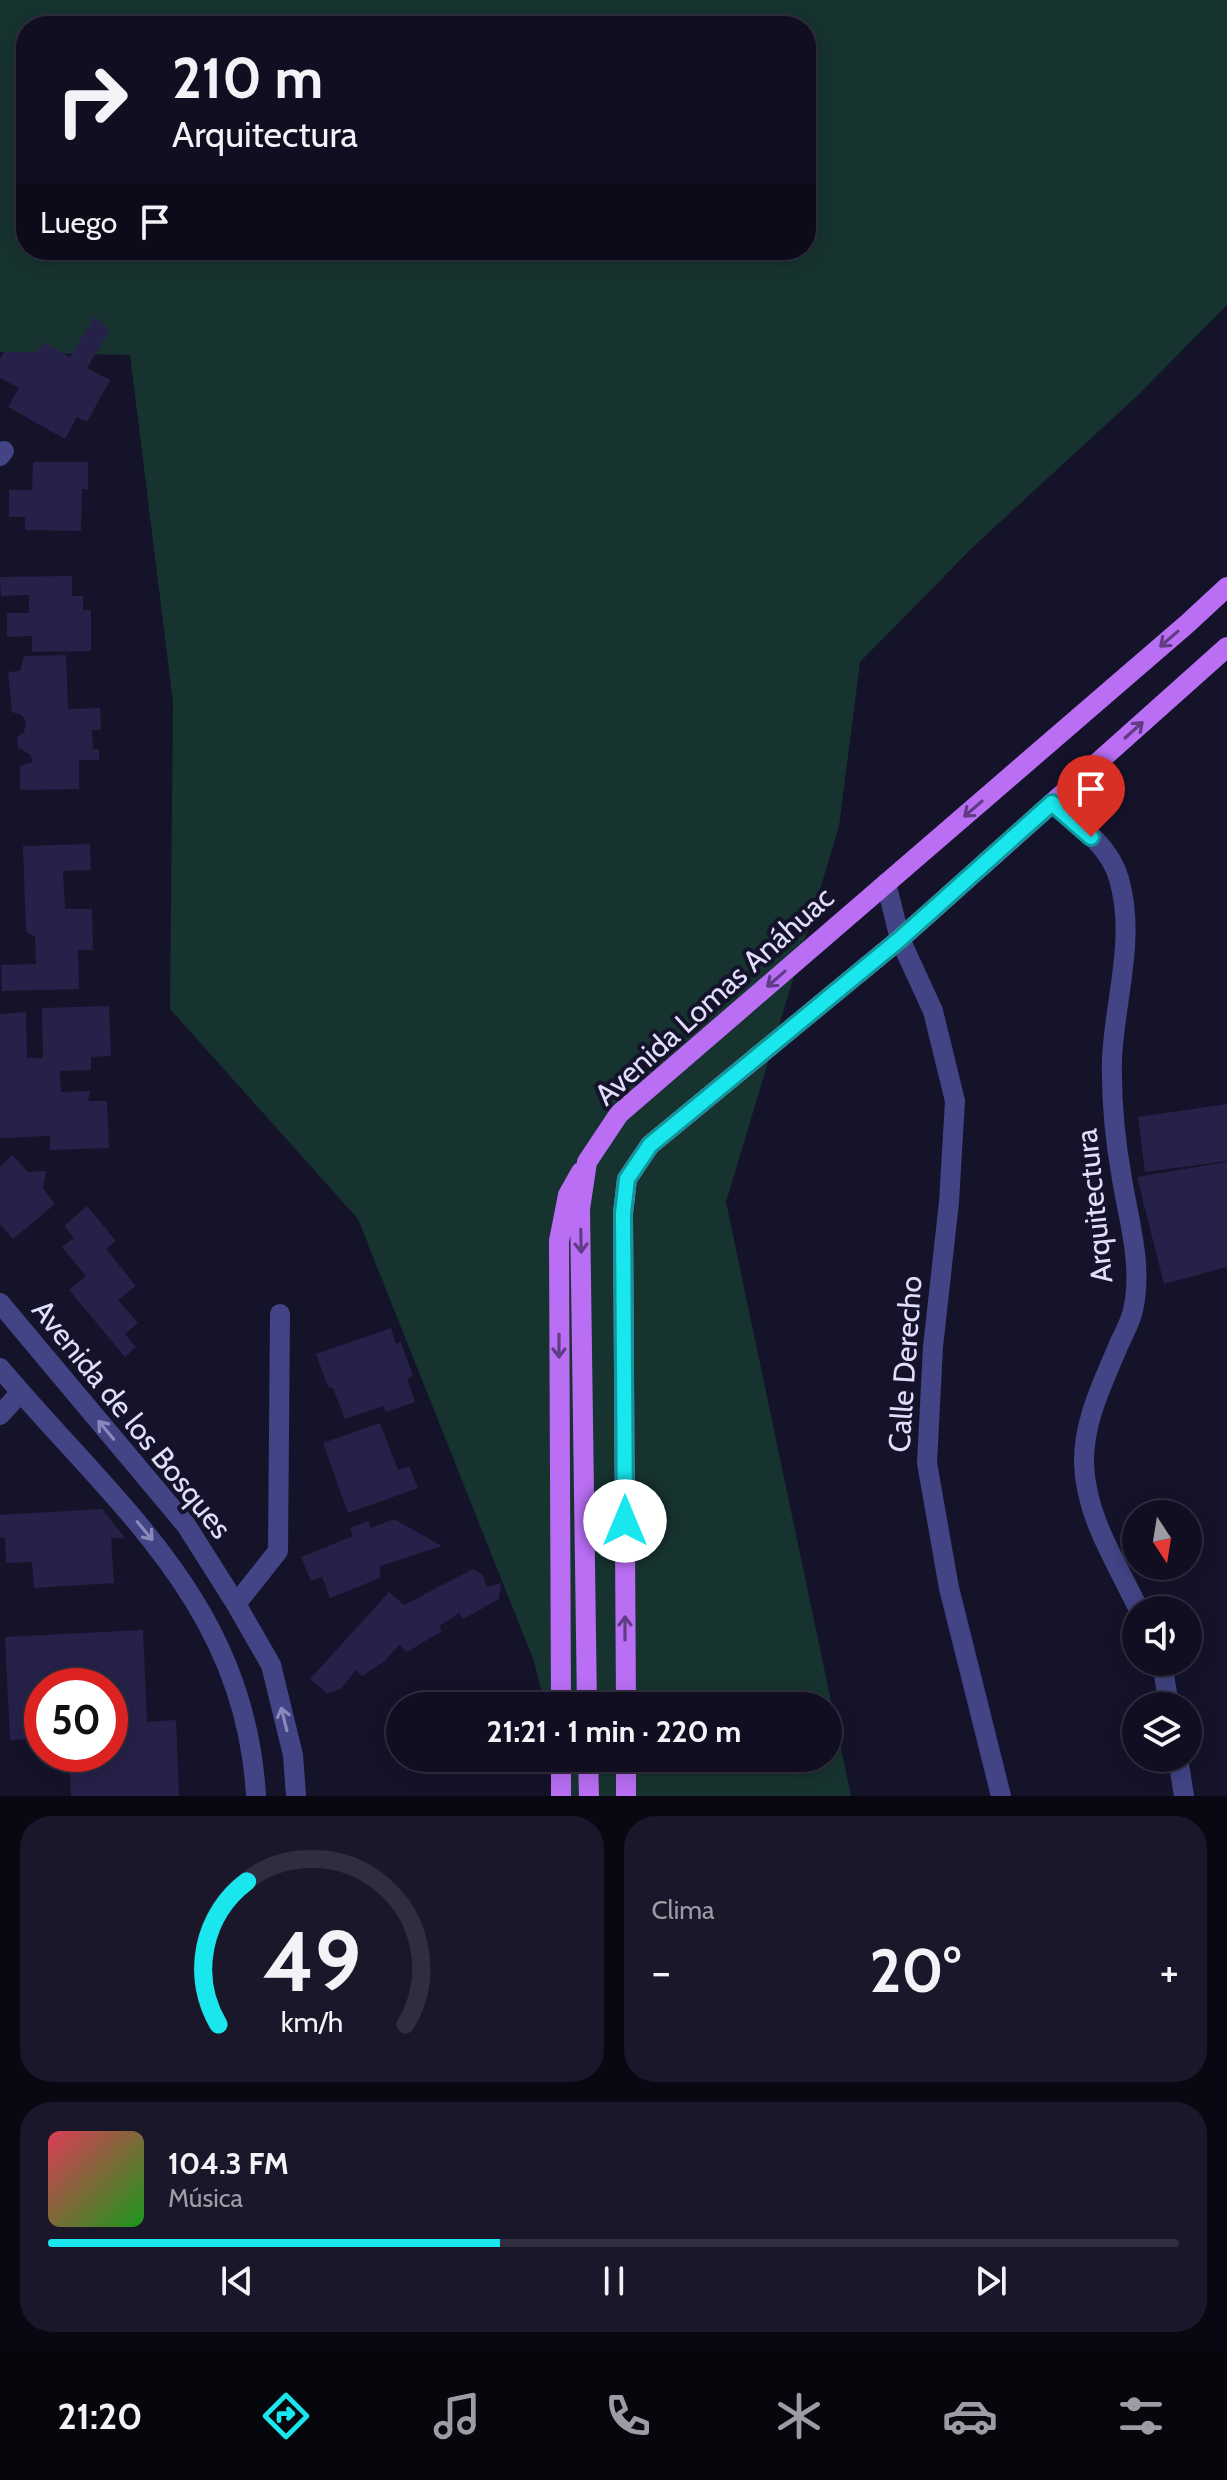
<!DOCTYPE html>
<html lang="es">
<head>
<meta charset="utf-8">
<style>
  body { margin:0; font-family:Cabin,sans-serif; background:#191729; color:#f1f3f6; height:100vh; display:flex; flex-direction:column; font-size:30px; white-space:nowrap }
  * { box-sizing:border-box; margin:0 }
  p { font-size:26px; color:#9c9ca5 }
  .icon { flex:none; width:44px; height:44px; fill:none; stroke:currentColor; stroke-width:2; stroke-linecap:round; stroke-linejoin:round }
  .map { position:relative; height:1796px; overflow:hidden }
  .side { display:flex; flex-direction:column; gap:20px; padding:20px; background:#090812; flex:1 }
  .side>* { flex:none }
  .top-card { position:absolute; left:16px; top:16px; width:800px; height:244px; border-radius:32px; box-shadow:0 4px 20px #0003,0 0 0 2px #302e3e; background:#100e20; color:#f1f3f6; overflow:hidden }
  .needle { width:52px; rotate:168deg }
  .fabs { position:absolute; left:1122px; top:1500px; display:grid; gap:16px }
  .fabs a { display:grid; place-items:center; width:80px; height:80px; border-radius:50%; background:#100e20; box-shadow:0 4px 20px #0003,0 0 0 2px #302e3e; font-size:40px }
  .speed { position:absolute; left:24px; top:1668px; display:flex; gap:16px; font-size:40px; font-weight:700; text-align:center }
  .speed>* { display:grid; place-content:center; width:104px; height:104px; border-radius:50%; background:#100e20; box-shadow:0 4px 20px #0003,0 0 0 2px #302e3e; line-height:1 }
  .speed .limit { border:12px solid #d22; background:#fff; color:#111 }
  .pin { position:absolute; display:grid; place-items:center; width:68px; height:68px; color:#fff; margin:-82px -34px; border-radius:50% 50% 50% 0; rotate:-45deg; box-shadow:0 0 8px #0007 }
  .pin .icon { rotate:45deg }
  .me { position:absolute; width:88px; margin:-44px; rotate:0deg; stroke-linejoin:round; filter:drop-shadow(0 0 6px #0008) }
  .turn { display:flex; align-items:center; gap:28px; height:168px; padding:0 24px; font-size:36px }
  .turn .icon { width:104px; height:104px; stroke-width:2.5 }
  .turn b { display:block; font-size:56px; line-height:68px }
  .then { display:flex; align-items:center; height:76px; padding:0 24px; background:#0003; gap:16px; font-size:30px }
  .big { font-size:60px; font-weight:700; line-height:1.1 }
  .side .card { flex:1; display:flex; flex-direction:column; justify-content:center; gap:12px; min-width:0; padding:0 28px; border-radius:32px; background:#191729 }
  .side .dial { align-items:center; gap:0 }
  .dial svg { height:208px; overflow:visible; fill:none; stroke:#302e3e; stroke-width:7; stroke-linecap:round; text-anchor:middle }
  .dial text { fill:#f1f3f6; stroke:none }
  .song { display:flex; align-items:center; gap:24px }
  .cover { width:96px; height:96px; border-radius:12px; background:linear-gradient(135deg,hsl(350 70% 55%),hsl(120 70% 35%)) }
  .played { height:8px; border-radius:4px; background:linear-gradient(90deg,#1ae6ed 40%,#302e3e 40%) }
  .keys { display:flex; justify-content:space-around; direction:ltr }
  .heat { display:flex; justify-content:space-between; align-items:center; font-size:44px; direction:ltr }
  .side .tiles { flex:1; display:grid; gap:20px; grid-template-columns:1fr 1fr }
  .card:last-child { grid-column:span 2 }
  .trip { position:absolute; left:386px; top:1692px; width:456px; height:80px; border-radius:40px; background:#100e20; box-shadow:0 4px 20px #0003,0 0 0 2px #302e3e; font-weight:700; line-height:80px; text-align:center }
  .tab-bar { display:flex; height:128px; justify-content:space-around; align-items:center; background:#06060d; color:#9c9ca5 }
  .tab-bar .icon { width:56px; height:56px }
  .tab-bar .current { color:#1ae6ed }
  .tab-bar b { font-size:36px; color:#f1f3f6 }
  .map>svg:first-child { display:block }
</style>
</head>
<body>
<div class="map">
<svg width="1227" height="1796" viewBox="0 0 1227 1796">
  <rect width="100%" height="100%" fill="#15132a"/>
  <!-- green -->
  <path fill="#173330" fill-rule="evenodd" d="M0,0H1227V305L1137,396L974,546L860,662L839,826L726,1202L851,1796H568L558,1758H828V1706H545L534,1661L358,1219L170,1009L173,702L130,355L0,352ZM26,26H806V250H26Z"/>
  <!-- building -->
  <path fill="#262149" d="M95,316L109,331L87,368L110,380L87,422L77,417L65,439L8,407L19,388L0,378V359L4,352H37L44,342L70,357Z
    M33,462H88V489H82L81,531L25,530V517H9V490H32Z
    M72,576V596H83V610H91V651L32,652V636L7,637V613H29V595L1,596L0,577Z
    M66,655L68,709L100,708L101,730H92L93,749H99V760H79V789L20,790V766L33,762L30,754L18,748L17,737L24,732L26,722L22,715L12,712L8,672L20,671L24,656Z
    M90,844L91,870L63,871L65,909H92L93,950H78L79,989L2,991L1,965L36,964L35,937L26,932L23,846Z
    M109,1006L111,1056L91,1057V1070L60,1071L61,1092L90,1091L88,1101H107L109,1148L50,1150V1136L0,1138V1014L26,1012L27,1058H43L42,1008Z
    M1227,1104V1161L1145,1172L1138,1117Z
    M12,1155L28,1172L46,1171L43,1188L55,1204L13,1239L0,1224V1167Z
    M1227,1162V1267L1164,1284L1137,1177Z
    M87,1206L116,1241L106,1249L136,1286L118,1300L138,1323L125,1334L136,1347L125,1357L69,1290L86,1276L62,1247L74,1238L64,1226Z
    M391,1328L396,1344L401,1342L413,1376L407,1378L415,1402L386,1412L383,1406L345,1419L333,1388L328,1387L316,1354Z
    M380,1423L398,1470L409,1466L418,1488L348,1513L323,1443Z
    M102,1509L125,1538H111L114,1583L34,1588L32,1562L6,1563L5,1538H0V1515Z
    M394,1519L442,1546L380,1566V1578L330,1598L322,1577L311,1581L301,1557L353,1536L350,1528L368,1521L371,1528Z
    M473,1569L483,1575L487,1587L501,1583L499,1599L463,1619L459,1613L439,1626L442,1631L407,1652L399,1645L385,1661L362,1676L356,1670L342,1688L328,1694L310,1679L389,1592L404,1605Z
    M143,1630L147,1722L176,1720L179,1796H71L69,1754H110V1686H42V1739L10,1740L5,1637Z"/>
  <g fill="none" stroke-linecap="round" stroke-linejoin="round">
    <!-- minor -->
    <path stroke="#424485" stroke-width="20" d="M0,456L4,451
      M1052,803C1077,823 1110,846 1119,879C1136,939 1115,998 1112,1058C1111,1098 1115,1140 1122,1179C1129,1222 1143,1266 1133,1310C1131,1321 1124,1333 1119,1344C1103,1383 1083,1421 1084,1464C1086,1518 1117,1563 1139,1610
      M886,883L900,939L933,1011L955,1101L949,1202L933,1347L927,1463L949,1588L1001,1796
      M0,1303L186,1525L236,1604L271,1665L293,1755L296,1796
      M0,1368C115,1505 245,1602 256,1796
      M0,1415L20,1393
      M236,1604L278,1551L280,1314
      M1162,1662L1169,1706
      M1178,1758L1184,1796"/>
    <!-- major -->
    <path stroke="#b96ef4" stroke-width="20" d="M561,1706L559,1241L568,1195L581,1172
      M587,1706L580,1209L587,1162L619,1114L1187,624L1227,587
      M626,1706L623,1213L627,1179L650,1145L900,939L1227,647
      M561,1758V1796
      M588,1758L589,1796
      M626,1758V1796"/>
  </g>
  <!-- one-way arrows -->
  <defs><path id="oneway-shaft" d="M-6 0H5M1.5-3L5.5 0L1.5 3" fill="none" stroke-width="1.6" stroke-linecap="round" stroke-linejoin="round" transform="scale(2)"/></defs>
  <g stroke="#5f3c85">
    <use href="#oneway-shaft" transform="translate(1169 639) rotate(139)"/>
    <use href="#oneway-shaft" transform="translate(1134 730) rotate(-42)"/>
    <use href="#oneway-shaft" transform="translate(973 809) rotate(139)"/>
    <use href="#oneway-shaft" transform="translate(776 979) rotate(139)"/>
    <use href="#oneway-shaft" transform="translate(581 1241) rotate(89)"/>
    <use href="#oneway-shaft" transform="translate(559 1346) rotate(90)"/>
    <use href="#oneway-shaft" transform="translate(625 1628) rotate(-90)"/>
  </g>
  <g stroke="#8989bb">
    <use href="#oneway-shaft" transform="translate(106 1430) rotate(-130)"/>
    <use href="#oneway-shaft" transform="translate(145 1531) rotate(50)"/>
    <use href="#oneway-shaft" transform="translate(284 1719) rotate(-104)"/>
  </g>
  <g fill="none" stroke-linecap="round" stroke-linejoin="round">
    <defs>
      <path id="route" d="M625,1521L623,1213L627,1179L650,1145L900,939L1052,803L1091,837"/>
    </defs>
    <!-- route casing -->
    <use href="#route" stroke="#11969a" stroke-width="20"/>
    <!-- route -->
    <use href="#route" stroke="#1ae6ed" stroke-width="14"/>
  </g>
  <g text-anchor="middle" dominant-baseline="central" stroke-width="8" stroke-linejoin="round" paint-order="stroke">
    <!-- street labels -->
    <g font-size="30" fill="#e0defc" stroke="#15132a">
      <text transform="translate(714 996) rotate(-42)">Avenida Lomas Anáhuac</text>
      <text transform="translate(1094 1206) rotate(-96)">Arquitectura</text>
      <text transform="translate(905 1364) rotate(-86)">Calle Derecho</text>
      <text transform="translate(132 1419) rotate(51)">Avenida de los Bosques</text>
    </g>
  </g>
</svg>
<div class="fabs">
<a><svg class="needle" viewBox="-14 -14 28 28"><path d="M0-13l5 13h-10z" fill="#e53935"/><path d="M0 13l5-13h-10z" fill="#9c9ca5"/></svg></a>
<a><svg class="icon" aria-label="sound" viewBox="0 0 24 24"><path d="M4 9h4l5-4v14l-5-4H4zM17 9q2 3 0 6"/></svg></a>
<a><svg class="icon" aria-label="layers" viewBox="0 0 24 24"><path d="M12 4l9 5-9 5-9-5zM3 14l9 5 9-5"/></svg></a>
</div>
<div class="speed"><div class="limit">50</div></div>
<div class="pin" style="left:1091px;top:837px;background:#d93025"><svg class="icon" aria-label="arrive" viewBox="0 0 24 24"><path d="M6 21V4h12l-3 4 3 4H6"/></svg></div>
<svg class="me" style="left:625px;top:1521px" viewBox="-20 -20 40 40"><circle r="19" fill="#fff"/><path d="M0-13L10 11 0 6-10 11z" fill="#1ae6ed"/></svg>
<div class="trip">21:21 · 1 min · 220 m</div>
<div class="top-card">
<div class="turn"><svg class="icon" aria-label="right" viewBox="0 0 24 24"><path d="M7 20v-9h11M14 6l5 5-5 5"/></svg><div><b>210 m</b>Arquitectura</div></div>
<div class="then">Luego<svg class="icon" aria-label="arrive" viewBox="0 0 24 24"><path d="M6 21V4h12l-3 4 3 4H6"/></svg></div>
</div>
</div>
<section class="side">
<div class="tiles">
<div class="card dial"><svg viewBox="0 0 100 80">
<path d="M14 69A42 42 0 1 1 86 69"/>
<path d="M14 69A42 42 0 0 1 25 14" stroke="#1ae6ed"/>
<text x="50" y="56" font-size="32" font-weight="700">49</text>
<text x="50" y="72" font-size="11">km/h</text>
</svg></div>
<div class="card"><p>Clima</p>
<div class="heat"><a>−</a><b class="big">20°</b><a>+</a></div>
</div>
<div class="card">
<div class="song"><i class="cover"></i><div><b>104.3 FM</b><p>Música</p></div></div>
<div class="played"></div>
<div class="keys"><svg class="icon" aria-label="previous" viewBox="0 0 24 24"><path d="M18 5L8 12l10 7zM5 5v14"/></svg><svg class="icon" aria-label="pause" viewBox="0 0 24 24"><path d="M8 5v14M16 5v14"/></svg><svg class="icon" aria-label="next" viewBox="0 0 24 24"><path d="M6 5l10 7-10 7zM19 5v14"/></svg></div>
</div>
</div>
</section>
<nav class="tab-bar">
<b>21:20</b>
<svg class="icon current" aria-label="directions" viewBox="0 0 24 24"><path d="M12 3l9 9-9 9-9-9zM9 14v-3h6M13 9l2 2-2 2"/></svg>
<svg class="icon" aria-label="music" viewBox="0 0 24 24"><path d="M9 18V5l10-2v13"/><circle cx="6" cy="18" r="3"/><circle cx="16" cy="16" r="3"/></svg>
<svg class="icon" aria-label="phone" viewBox="0 0 24 24"><path d="M5 4h4l2 5-3 2q2 4 5 5l2-3 5 2v4C11 20 4 13 5 4z"/></svg>
<svg class="icon" aria-label="climate" viewBox="0 0 24 24"><path d="M12 3v18M4 7l16 10M4 17L20 7"/></svg>
<svg class="icon" aria-label="car" viewBox="0 0 24 24"><path d="M5 17H2v-5l4-1 3-4h7l3 4 3 1v5h-3M9 17h6M6 11h13"/><circle cx="7" cy="17" r="2"/><circle cx="17" cy="17" r="2"/></svg>
<svg class="icon" aria-label="filters" viewBox="0 0 24 24"><path d="M4 7h16M4 17h16"/><circle cx="9" cy="7" r="2"/><circle cx="15" cy="17" r="2"/></svg>
</nav>
</body>
</html>
